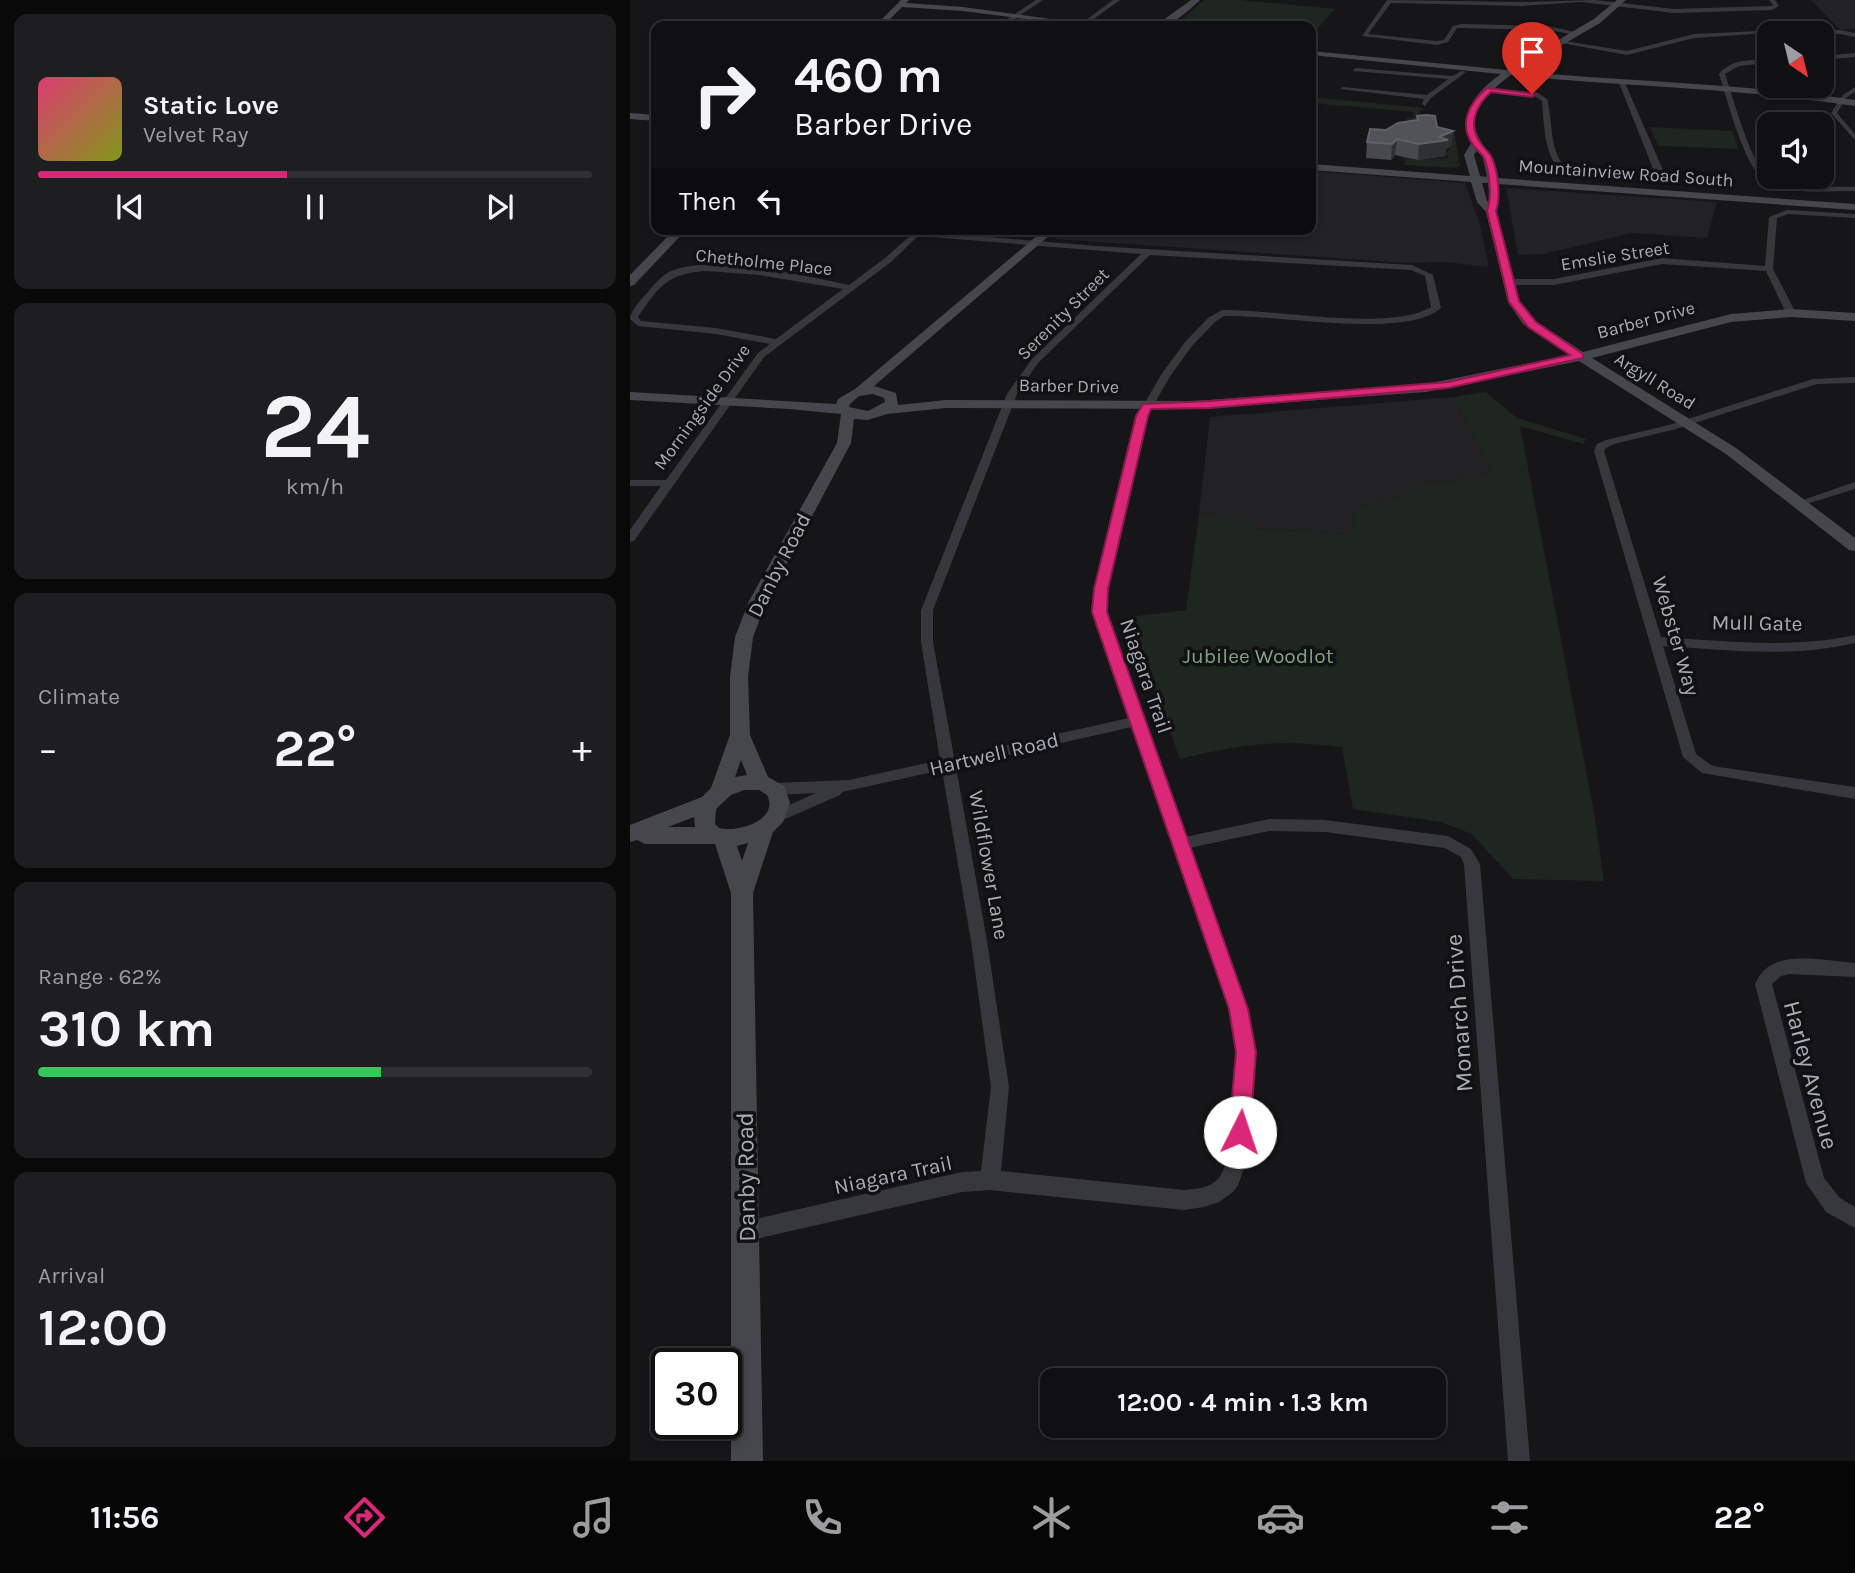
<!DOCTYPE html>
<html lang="en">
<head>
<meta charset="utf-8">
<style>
  body { margin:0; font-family:Karla,sans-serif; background:#1e1e20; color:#f1f3f6; height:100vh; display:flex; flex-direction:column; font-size:26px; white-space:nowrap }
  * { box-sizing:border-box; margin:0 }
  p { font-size:23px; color:#9c9d9f }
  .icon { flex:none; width:38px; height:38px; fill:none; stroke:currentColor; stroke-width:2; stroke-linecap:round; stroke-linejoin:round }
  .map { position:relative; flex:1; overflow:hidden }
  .panel { display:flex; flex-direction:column; gap:14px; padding:14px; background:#09090a; width:630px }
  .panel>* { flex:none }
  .hud { position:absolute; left:21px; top:21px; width:665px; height:214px; border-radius:14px; box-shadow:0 4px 10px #0003,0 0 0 2px #303032; background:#101012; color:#f1f3f6; overflow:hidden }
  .needle { width:46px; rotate:145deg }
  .fabs { position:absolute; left:1127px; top:21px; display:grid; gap:14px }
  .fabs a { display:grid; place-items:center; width:77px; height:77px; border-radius:14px; background:#101012; box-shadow:0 4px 10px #0003,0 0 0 2px #303032; font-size:35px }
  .speed { position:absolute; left:21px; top:1348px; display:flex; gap:14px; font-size:35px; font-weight:700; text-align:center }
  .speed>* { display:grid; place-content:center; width:91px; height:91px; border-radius:50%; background:#101012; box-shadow:0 4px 10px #0003,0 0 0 2px #303032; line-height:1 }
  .speed .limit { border:4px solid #111; border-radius:10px; background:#fff; color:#111 }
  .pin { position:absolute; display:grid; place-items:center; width:60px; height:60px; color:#fff; margin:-72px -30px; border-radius:50% 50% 50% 0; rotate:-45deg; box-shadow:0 0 7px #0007 }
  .pin .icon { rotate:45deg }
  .me { position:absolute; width:77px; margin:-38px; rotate:4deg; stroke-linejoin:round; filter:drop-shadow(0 0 5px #0008) }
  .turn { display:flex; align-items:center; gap:24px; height:147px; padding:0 28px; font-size:32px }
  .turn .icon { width:91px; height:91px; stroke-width:2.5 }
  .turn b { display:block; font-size:49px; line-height:60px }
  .then { display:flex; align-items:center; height:66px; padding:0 28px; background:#0003; gap:14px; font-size:26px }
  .big { font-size:52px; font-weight:700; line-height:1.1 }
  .panel .tile { flex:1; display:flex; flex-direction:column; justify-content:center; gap:10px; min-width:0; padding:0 24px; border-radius:14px; background:#1e1e20 }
  .panel .dial { align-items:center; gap:0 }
  .dial b { font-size:91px; line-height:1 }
  .song { display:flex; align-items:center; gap:21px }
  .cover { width:84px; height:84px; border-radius:10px; background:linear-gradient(135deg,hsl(340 70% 55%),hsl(70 70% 35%)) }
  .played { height:7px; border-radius:4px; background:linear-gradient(90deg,#db2777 45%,#303032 45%) }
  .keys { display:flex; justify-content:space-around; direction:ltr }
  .heat { display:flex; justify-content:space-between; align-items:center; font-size:38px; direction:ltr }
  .charge { height:10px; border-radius:5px; background:linear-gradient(90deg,#34c759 62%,#303032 0) }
  .trip { position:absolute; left:410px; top:1368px; width:406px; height:70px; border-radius:14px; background:#101012; box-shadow:0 4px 10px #0003,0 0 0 2px #303032; font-weight:700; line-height:70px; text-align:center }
  .tabs { display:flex; height:112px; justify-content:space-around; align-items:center; background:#060607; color:#9c9d9f }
  .tabs .icon { width:49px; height:49px }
  .tabs .current { color:#db2777 }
  .tabs b { font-size:32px; color:#f1f3f6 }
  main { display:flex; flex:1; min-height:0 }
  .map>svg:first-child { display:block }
</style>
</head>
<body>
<main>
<section class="panel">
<div class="tile">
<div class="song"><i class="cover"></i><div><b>Static Love</b><p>Velvet Ray</p></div></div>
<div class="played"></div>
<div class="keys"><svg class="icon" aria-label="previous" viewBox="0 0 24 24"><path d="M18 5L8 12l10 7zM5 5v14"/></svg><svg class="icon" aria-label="pause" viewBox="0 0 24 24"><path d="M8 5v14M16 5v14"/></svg><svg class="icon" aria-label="next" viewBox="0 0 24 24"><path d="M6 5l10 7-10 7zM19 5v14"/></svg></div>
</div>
<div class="tile dial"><b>24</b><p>km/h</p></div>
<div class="tile"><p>Climate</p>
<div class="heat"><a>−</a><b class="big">22°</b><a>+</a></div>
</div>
<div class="tile"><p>Range · 62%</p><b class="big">310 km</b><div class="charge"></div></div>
<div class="tile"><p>Arrival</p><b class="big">12:00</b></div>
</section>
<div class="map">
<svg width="1225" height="1461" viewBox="0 0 1225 1461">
  <rect width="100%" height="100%" fill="#161618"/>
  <!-- built -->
  <path fill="#222225" d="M1181,0H1225V29L1210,30Z
    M681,171L835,183L850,225L859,267L816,262L777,263L424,239L436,229H681Z
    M876,188L1087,202L1077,238L1001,233L914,254L888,255Z
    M823,397L860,469L849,477L787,485L761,501L728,507L720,534L620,528V520L569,514L580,417Z"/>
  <!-- green -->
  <path fill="#1e261f" d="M574,0H611L705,9L681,36V26H577L548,23Z
    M681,97L794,108L789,111V119H783L790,121L776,122L777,118H783L784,112L681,103Z
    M1020,127L1102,131L1109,149L1028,146Z
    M812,130L824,131L829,160L826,163L830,162V166L823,168L773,165L776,161L771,157V152L785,160L818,158L816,153L822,145L820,147Z
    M856,392L887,418L956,439L953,444L890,426L964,812L974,881L883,879L842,834L811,822L723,809L712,747C647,739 612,744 550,759L498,617L556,610L569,514L621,520V528L720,534L728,507L761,501L787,485L849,477L860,469L823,397Z"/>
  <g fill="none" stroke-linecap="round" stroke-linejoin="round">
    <!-- street -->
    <path fill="#37383d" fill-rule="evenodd" d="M406,0H413L374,26H367Z
      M483,0H490L454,26H448Z
      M757,0L891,2L965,0L1044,9L1141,6L1143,5L1139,0H1145L1149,6L1142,10L1044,13L951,2L891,6L761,3L738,34L807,41L814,40L823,26L831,24L918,26L949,33L946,35L918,30L831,28H827L818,42L807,45L732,36Z
      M1151,30H1210L1225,33V37L1210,34L1139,33L1064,38L997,55L926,42L929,40L997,51L1064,34Z
      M1225,53V57L1192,60V56Z
      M1139,59V63L1109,66L1095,74C1103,97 1121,165 1139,178C1157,190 1204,186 1225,187V191C1198,191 1162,195 1138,183C1115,172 1097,98 1089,74C1101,59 1121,60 1139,59Z
      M725,68L823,76L831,71L836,72L801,98L795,106L792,104L794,99L710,89L713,87L797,95L818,79L723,71Z
      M992,81L995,83L1033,170L1029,175L929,170C914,151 914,124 912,101L906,97L856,90L859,88L908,93L917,99C923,120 919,148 934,166L1024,171L989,83Z
      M1225,87V92L1217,97L1207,113L1225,134V140L1201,113L1213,95Z
      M1157,210L1225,214V218L1158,214L1147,218L1143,269L1166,313L1164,315L1156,313L1136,271L1032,264L924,285H879L875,282L879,279H924L1032,258L1135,266L1139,217Z
      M227,229H263L466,246L782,265L803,275L811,308C775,340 644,314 594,316L585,322L562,346L541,375L517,416L477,589L475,612L555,837L639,819L695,820L818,836L841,849L850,864L900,1461H878L834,864L831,857L815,848L695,832L639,831L559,848L621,1021L625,1052L618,1158L608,1185L603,1192L589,1202L574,1207L554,1210L360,1190L332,1192L117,1241L110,1238L107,1231L110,1224L117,1221L332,1172L351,1171L361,1087L341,941L312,770L212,792L210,795L144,824L139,822L136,818L139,814L186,793L145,795L140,793L138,789L140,785L145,783L219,780L310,760L291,642V610L377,394L402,359L511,254L288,236L261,262L134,357L4,541L0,542V530L31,486H0V480H36L128,353L140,344L86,334L8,326L0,319C1,309 11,300 17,293C24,285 32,275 41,271C80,254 177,276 219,285L255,258L280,236ZM520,255L781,270L795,276L801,307C761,332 644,309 592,310L578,318L555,342L531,375L507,416L465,589L463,612L499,718L324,757L303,642V610L387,394L408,363ZM77,271L129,275L213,289L146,339L86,328L11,321L8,317C29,286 38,273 77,271ZM502,727L603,1021C605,1032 607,1043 607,1054C607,1078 603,1162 589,1178C580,1188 567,1189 554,1190L371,1171L379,1087L357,941L326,767Z
      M1225,377V383L1187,384L1046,429L984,444L976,448L974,451L1031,637C1096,641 1161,649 1225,635V643C1162,658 1098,650 1033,646L1066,754L1081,765L1089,767L1225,787V799L1072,773L1053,757L964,451L967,444L976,440L1039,425L1183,379Z
      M1225,482V489L1170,506L1164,503Z
      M1188,959L1225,963V977L1159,974L1151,976L1142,984L1194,1178L1210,1198L1225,1207V1228L1196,1212L1176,1183L1125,984C1137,957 1161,958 1188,959Z"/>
    <!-- secondary -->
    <path fill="#45474d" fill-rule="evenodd" d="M271,0H279L276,3L333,7L472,26H451L333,11L272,7L253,26H245Z
      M561,0H570C557,12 543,26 525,26Z
      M987,0H996L970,23L887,71C1000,82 1113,83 1225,100V106C1111,88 995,87 881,75C863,88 834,113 849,138C857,152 864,160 867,178L1225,204V210L868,184L869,191L864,194L859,191L858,183H852L857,201L866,211L890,302L901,318L953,352L1101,314L1161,309L1225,313V321L1161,317L1101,322L962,358L1106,448L1225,538V551L1219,550L1096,454L949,361L796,392L565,409L316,408L257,414L238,420L224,419L221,443L137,601L123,637L118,677L120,735L138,777L154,786L160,803L153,822L143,832L123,893L133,1461H101V893L85,844H15L7,840L0,842V825L72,797L81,788L100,735V677L105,637L119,601L207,443L211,414L159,409L0,400V392L206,404L208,399L225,389L415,229H427L244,386L266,393L268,405L316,400L565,401L796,384L940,355L893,324L878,302L856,212L847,202L841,182L681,170V164L840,176L834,155L842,142C825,116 849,89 871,74L681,55V51L877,70L964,19ZM847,150L853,158L857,177L850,176L844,155ZM243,394L254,398L255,402L238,411L219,407L220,404L229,396ZM111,760L117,775L105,777ZM114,790H129L137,795C150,820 107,833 89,828L85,824L86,809L101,795ZM64,817L65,827H38ZM118,843L112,861L107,846Z
      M0,113L26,115V121L0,119Z
      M45,229H57L4,285L0,286V275Z"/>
  </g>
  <!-- wall -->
  <path fill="#47494d" d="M787,116L807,127L823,131L821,146L816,149V156L788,160L765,155L761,160L736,158L737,142L787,120Z"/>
  <!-- shaded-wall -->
  <path fill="#2f3033" d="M823,131L821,146L816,149V156L788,160L789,144Z
    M767,139L765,155L761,160L762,144Z"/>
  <!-- building -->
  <path fill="#525359" stroke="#5f6168" stroke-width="2" d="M797,115L805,116L807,127L823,131L809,137L818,140L789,144L767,139L762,144L737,142L740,129L756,130L768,123L788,120L787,116Z"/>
  <!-- route -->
  <path fill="#db2777" stroke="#8e194d" stroke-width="2" d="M857,88L906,94L902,97L861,92C845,106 837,126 852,145C855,149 860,153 862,158C868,172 871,197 866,211L889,301L906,322L953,354V358L818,388L580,408L521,409L518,416L478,589L477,612L618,1009L626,1052L620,1132L617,1139L610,1142L602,1139L599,1132L606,1052L599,1009L462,612L464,589L506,416L513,404L580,401L818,382L940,355L898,327L879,302L857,211C862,198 860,172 854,158C852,153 846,150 843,145C828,124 839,103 857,88Z"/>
  <g text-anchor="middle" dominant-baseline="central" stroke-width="7" stroke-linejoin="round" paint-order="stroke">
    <!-- far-street labels -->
    <g font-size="18" fill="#a8adb8" stroke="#111113">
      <text transform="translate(996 173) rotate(4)">Mountainview Road South</text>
      <text transform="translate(985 256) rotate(-9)">Emslie Street</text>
      <text transform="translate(134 262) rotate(6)">Chetholme Place</text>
      <text transform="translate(433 314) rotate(-45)">Serenity Street</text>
      <text transform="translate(1016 320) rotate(-15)">Barber Drive</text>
      <text transform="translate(1025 381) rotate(32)">Argyll Road</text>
      <text transform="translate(439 386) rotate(1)">Barber Drive</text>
      <text transform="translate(72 407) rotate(-54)">Morningside Drive</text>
    </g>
    <!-- street labels -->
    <g font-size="21" fill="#a8adb8" stroke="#111113">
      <text transform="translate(149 565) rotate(-63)">Danby Road</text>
      <text transform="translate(1127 623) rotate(1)">Mull Gate</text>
      <text transform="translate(1046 636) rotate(74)">Webster Way</text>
      <text transform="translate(516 676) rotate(71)">Niagara Trail</text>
      <text transform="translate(364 754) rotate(-13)">Hartwell Road</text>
      <text transform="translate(359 865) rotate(80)">Wildflower Lane</text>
      <text transform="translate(263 1175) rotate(-12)">Niagara Trail</text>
    </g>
    <!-- park labels -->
    <g font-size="21" fill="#7fa381" stroke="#111113">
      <text x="628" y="656">Jubilee Woodlot</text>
    </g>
    <!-- near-street labels -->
    <g font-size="24" fill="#a8adb8" stroke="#111113">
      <text transform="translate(829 1013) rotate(-94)">Monarch Drive</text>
      <text transform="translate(1181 1075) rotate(75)">Harley Avenue</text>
      <text transform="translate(116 1177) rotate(-91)">Danby Road</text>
    </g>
  </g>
</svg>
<div class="fabs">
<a><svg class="needle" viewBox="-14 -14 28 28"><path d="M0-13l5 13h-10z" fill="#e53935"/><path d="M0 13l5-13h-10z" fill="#9c9d9f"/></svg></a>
<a><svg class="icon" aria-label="sound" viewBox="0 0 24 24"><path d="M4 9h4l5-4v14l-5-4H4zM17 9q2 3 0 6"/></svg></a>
</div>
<div class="speed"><div class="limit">30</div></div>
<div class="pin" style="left:902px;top:94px;background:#d93025"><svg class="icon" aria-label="arrive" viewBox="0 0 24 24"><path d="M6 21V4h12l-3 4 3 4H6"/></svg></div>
<svg class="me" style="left:610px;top:1132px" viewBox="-20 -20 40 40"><circle r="19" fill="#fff"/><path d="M0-13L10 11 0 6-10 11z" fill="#db2777"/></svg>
<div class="trip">12:00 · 4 min · 1.3 km</div>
<div class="hud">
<div class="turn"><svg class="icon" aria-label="right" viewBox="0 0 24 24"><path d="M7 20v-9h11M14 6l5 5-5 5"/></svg><div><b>460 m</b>Barber Drive</div></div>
<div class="then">Then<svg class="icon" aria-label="left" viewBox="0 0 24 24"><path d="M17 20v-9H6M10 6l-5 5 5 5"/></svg></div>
</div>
</div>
</main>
<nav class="tabs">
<b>11:56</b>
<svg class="icon current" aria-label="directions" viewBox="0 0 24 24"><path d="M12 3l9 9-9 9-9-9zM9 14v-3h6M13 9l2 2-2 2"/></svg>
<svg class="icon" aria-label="music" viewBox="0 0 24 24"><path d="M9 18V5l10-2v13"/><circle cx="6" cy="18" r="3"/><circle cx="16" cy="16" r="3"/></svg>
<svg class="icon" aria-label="phone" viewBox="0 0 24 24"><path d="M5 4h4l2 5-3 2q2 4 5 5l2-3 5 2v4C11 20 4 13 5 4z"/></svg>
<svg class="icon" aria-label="climate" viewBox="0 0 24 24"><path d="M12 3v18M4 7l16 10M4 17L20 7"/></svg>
<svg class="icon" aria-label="car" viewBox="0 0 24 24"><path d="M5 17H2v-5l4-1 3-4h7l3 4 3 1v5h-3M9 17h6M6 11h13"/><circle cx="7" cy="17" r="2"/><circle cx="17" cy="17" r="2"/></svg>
<svg class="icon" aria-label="filters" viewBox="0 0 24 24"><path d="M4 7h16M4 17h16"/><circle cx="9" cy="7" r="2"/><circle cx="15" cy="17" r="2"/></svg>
<b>22°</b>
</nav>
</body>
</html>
